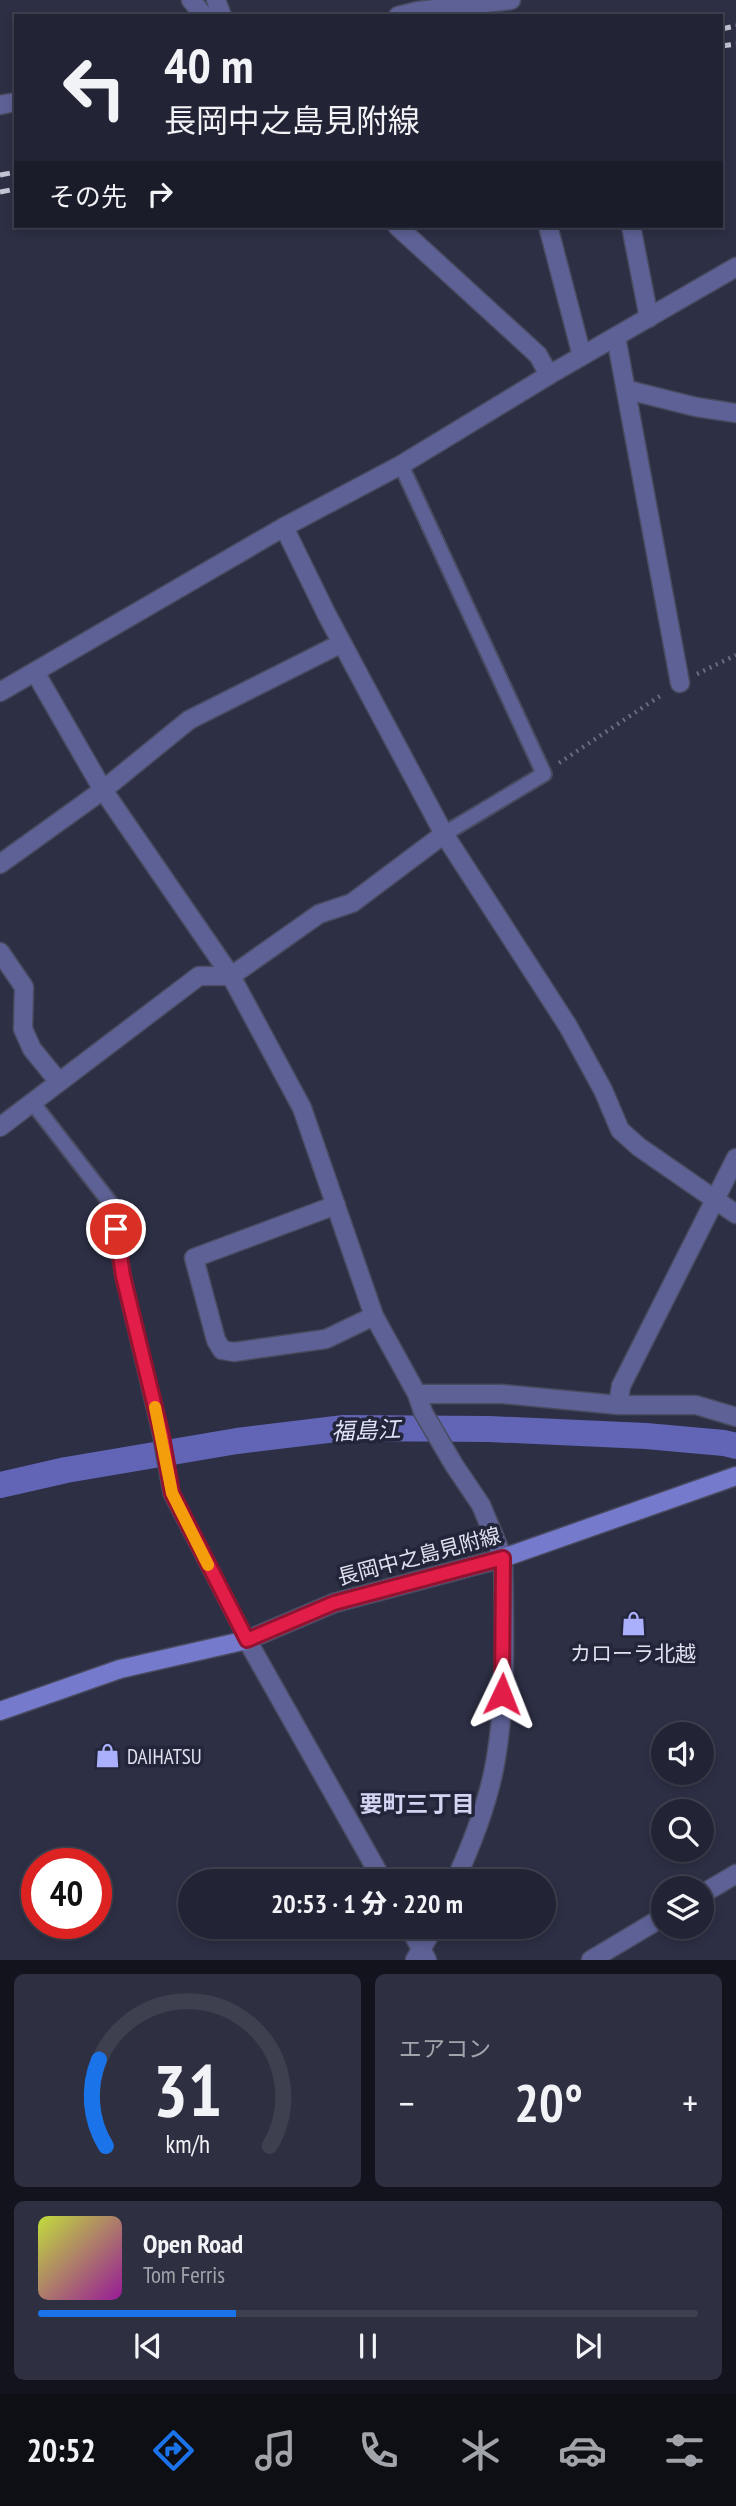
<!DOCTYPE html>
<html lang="ja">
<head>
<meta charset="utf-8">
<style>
  body { margin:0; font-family:"PT Sans Narrow","Noto Sans JP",sans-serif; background:#2e2f40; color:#f1f3f6; height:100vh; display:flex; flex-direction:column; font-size:26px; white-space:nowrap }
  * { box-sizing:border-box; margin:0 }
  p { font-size:23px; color:#a2a4ac }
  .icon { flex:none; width:38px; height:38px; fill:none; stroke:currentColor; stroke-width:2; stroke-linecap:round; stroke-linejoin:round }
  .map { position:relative; height:1960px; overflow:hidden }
  .side { display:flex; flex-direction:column; gap:14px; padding:14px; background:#13131d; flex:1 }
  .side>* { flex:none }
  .banner { position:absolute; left:14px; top:14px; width:709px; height:214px; border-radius:0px; box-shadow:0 4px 10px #0003,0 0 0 2px #3f404f; background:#222334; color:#f1f3f6; overflow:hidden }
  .buttons { position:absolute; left:651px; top:1722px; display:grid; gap:14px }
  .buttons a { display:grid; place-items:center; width:63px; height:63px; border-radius:50%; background:#222334; box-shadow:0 4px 10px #0003,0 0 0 2px #3f404f; font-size:35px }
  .speed { position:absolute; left:21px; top:1848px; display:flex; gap:14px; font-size:35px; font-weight:700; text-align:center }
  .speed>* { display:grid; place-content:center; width:91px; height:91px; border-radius:50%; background:#222334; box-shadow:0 4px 10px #0003,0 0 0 2px #3f404f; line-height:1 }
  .speed .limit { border:10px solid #d22; background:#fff; color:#111 }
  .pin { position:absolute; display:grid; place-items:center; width:60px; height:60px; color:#fff; margin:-30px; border:4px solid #fff; border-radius:50%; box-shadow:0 2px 7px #0007 }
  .me { position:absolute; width:77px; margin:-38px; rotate:2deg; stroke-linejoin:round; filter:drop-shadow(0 0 5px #0008) }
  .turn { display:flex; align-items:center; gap:24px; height:147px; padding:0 35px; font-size:32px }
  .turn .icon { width:91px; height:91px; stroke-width:2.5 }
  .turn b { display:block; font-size:49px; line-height:60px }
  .then { display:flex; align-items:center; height:66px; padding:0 35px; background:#0003; gap:14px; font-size:26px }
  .big { font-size:52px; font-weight:800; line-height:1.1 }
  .side .widget { flex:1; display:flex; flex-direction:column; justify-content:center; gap:10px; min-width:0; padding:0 24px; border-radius:10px; background:#2e2f40 }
  .side .dial { align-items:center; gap:0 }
  .dial svg { height:182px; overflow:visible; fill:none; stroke:#3f404f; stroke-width:7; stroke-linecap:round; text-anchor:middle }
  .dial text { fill:#f1f3f6; stroke:none }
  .song { display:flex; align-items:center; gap:21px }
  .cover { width:84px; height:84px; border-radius:10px; background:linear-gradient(135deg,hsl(70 70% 55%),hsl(300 70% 35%)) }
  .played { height:7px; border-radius:4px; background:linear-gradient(90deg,#1a73e8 30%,#3f404f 30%) }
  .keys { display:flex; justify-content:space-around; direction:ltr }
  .heat { display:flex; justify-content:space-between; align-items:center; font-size:38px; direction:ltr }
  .side .tiles { flex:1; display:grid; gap:14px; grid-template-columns:1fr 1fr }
  .widget:last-child { grid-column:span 2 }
  .trip { position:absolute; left:178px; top:1869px; width:378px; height:70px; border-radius:35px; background:#222334; box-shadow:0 4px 10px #0003,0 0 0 2px #3f404f; font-weight:800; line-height:70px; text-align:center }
  .tab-bar { display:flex; height:112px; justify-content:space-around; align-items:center; background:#0e0e15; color:#a2a4ac }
  .tab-bar .icon { width:49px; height:49px }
  .tab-bar .current { color:#1a73e8 }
  .tab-bar b { font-size:32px; color:#f1f3f6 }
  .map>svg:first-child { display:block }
</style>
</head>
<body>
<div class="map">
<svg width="736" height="1960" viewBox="0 0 736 1960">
  <rect width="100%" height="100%" fill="#2d2f45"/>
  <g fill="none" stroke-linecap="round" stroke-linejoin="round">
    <!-- canal -->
    <path stroke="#6265b5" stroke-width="26" d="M0,1485L66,1470L237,1441L344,1428L489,1429L646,1436L724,1443L736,1446"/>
    <defs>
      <path id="service" d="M401,465L544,774L444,834
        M32,1102L112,1205L123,1276L161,1436L171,1493L247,1640"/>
      <path id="minor" d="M191,0L204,16
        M216,0L222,16
        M398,16L418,11L511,0
        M0,105L16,102
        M397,226L538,355L549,375
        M548,226L582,356
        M631,226L649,318
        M616,337L680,683
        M628,390L696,407L736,413
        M284,527L327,615L444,834L568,1026L603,1090L620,1130L639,1147L736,1214
        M35,672L103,790L231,976L302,1108L374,1316L417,1394L423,1412L454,1465L481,1505L503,1558
        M0,864L103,790L189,720L342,643
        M0,952L24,987L23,1029L32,1049L59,1082
        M0,1127L199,976H231L319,914L352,903L444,834
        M336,1205L194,1258L216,1340L222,1350L234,1352L326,1339L374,1316
        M417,1394H502L618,1405H696L736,1417
        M618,1405L621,1386L736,1158
        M247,1640L383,1881
        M702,1894L736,1874
        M409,1927L427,1960
        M591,1960L663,1917"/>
      <path id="tertiary" d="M0,692L284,527L401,465L549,375L736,267
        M455,1881C473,1842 489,1801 496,1758C507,1693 504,1624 503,1558
        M415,1960L434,1927"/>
      <path id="secondary" d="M0,1711L120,1669L247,1640L334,1603L503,1558L736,1476"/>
    </defs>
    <!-- service casing -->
    <use href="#service" stroke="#494b60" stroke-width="18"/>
    <!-- minor casing -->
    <use href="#minor" stroke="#494b60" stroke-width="21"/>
    <!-- tertiary casing -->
    <use href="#tertiary" stroke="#494b60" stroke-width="21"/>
    <!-- secondary casing -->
    <use href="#secondary" stroke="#494b60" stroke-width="21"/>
    <!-- path -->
    <path stroke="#696b7e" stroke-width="4.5" stroke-dasharray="2 5" stroke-linecap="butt" d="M697,674L736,655
      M559,763L663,694"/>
    <!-- service -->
    <use href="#service" stroke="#5d6195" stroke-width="14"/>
    <!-- minor -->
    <use href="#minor" stroke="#5d6195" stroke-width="18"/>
    <!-- tertiary -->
    <use href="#tertiary" stroke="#5d6195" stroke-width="18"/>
    <!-- secondary -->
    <use href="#secondary" stroke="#767acd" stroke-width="18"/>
    <!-- rail -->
    <path stroke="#c4c6d5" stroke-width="5" stroke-dasharray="10 5" stroke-linecap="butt" d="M721,29L736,26
      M721,46L736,44
      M0,175L16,172
      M0,192L16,189"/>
  </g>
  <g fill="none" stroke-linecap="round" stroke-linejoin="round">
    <defs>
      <path id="route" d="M116,1229L123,1276L162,1436L172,1493L247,1640L334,1603L503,1558L502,1694"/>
    </defs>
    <!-- route casing -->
    <use href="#route" stroke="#92132f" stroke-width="18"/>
    <!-- route -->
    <use href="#route" stroke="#e11d48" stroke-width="12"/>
    <!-- slow -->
    <path stroke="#f59e0b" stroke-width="12" d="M155,1407L172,1493L208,1565"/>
  </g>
  <!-- icons -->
  <defs>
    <symbol id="shop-bare" viewBox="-9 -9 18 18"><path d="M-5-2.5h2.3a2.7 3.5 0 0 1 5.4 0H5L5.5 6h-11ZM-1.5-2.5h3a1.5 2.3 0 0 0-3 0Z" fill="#aab0fc" stroke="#23253a" stroke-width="2.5" paint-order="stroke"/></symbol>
  </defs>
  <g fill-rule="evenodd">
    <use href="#shop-bare" x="616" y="1606" width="35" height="35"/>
    <use href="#shop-bare" x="90" y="1738" width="35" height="35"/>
  </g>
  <g text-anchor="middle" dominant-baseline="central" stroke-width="7" stroke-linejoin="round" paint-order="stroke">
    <!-- street labels -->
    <g font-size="21" fill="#dfe1ef" stroke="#23253a">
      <text transform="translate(419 1556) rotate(-15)">長岡中之島見附線</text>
    </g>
    <!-- poi labels -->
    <g font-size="21" fill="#dfe1ef" stroke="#23253a">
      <text x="633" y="1653">カローラ北越</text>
      <text x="127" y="1756" text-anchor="start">DAIHATSU</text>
    </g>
    <!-- water labels -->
    <g font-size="23" font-style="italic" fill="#dfe2f9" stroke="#23253a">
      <text transform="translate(366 1430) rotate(-2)">福島江</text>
    </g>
    <!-- neighbourhood labels -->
    <g font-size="23" font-weight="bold" fill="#d2d5f2" stroke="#23253a">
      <text x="417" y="1803">要町三丁目</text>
    </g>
  </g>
</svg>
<div class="buttons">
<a><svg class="icon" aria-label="sound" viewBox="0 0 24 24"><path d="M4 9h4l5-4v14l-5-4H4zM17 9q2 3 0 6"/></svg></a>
<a><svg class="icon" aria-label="search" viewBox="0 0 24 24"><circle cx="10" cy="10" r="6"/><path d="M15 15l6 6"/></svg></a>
<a><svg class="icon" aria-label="layers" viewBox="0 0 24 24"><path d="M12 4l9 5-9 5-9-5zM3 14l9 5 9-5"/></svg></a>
</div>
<div class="speed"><div class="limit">40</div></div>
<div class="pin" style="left:116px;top:1229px;background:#d93025"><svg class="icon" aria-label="arrive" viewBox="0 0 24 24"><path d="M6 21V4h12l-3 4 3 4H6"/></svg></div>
<svg class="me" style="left:502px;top:1694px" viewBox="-20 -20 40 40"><path d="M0-17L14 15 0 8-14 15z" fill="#e11d48" stroke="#fff" stroke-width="4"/></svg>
<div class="trip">20:53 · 1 分 · 220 m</div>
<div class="banner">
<div class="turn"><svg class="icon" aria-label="left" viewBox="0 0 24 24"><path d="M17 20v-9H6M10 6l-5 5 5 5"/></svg><div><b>40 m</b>長岡中之島見附線</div></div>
<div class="then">その先<svg class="icon" aria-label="right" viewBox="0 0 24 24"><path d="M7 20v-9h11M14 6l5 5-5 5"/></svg></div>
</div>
</div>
<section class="side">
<div class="tiles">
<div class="widget dial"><svg viewBox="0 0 100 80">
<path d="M14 69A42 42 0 1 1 86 69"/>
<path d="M14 69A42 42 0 0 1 11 31" stroke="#1a73e8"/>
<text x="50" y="56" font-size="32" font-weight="700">31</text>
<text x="50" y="72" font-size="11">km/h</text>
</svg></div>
<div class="widget"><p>エアコン</p>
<div class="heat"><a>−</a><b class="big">20°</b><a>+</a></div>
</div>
<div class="widget">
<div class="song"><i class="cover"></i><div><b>Open Road</b><p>Tom Ferris</p></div></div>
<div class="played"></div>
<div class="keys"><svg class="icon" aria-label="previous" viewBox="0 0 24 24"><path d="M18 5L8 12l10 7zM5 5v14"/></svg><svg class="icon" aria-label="pause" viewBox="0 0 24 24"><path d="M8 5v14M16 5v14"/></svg><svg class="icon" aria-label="next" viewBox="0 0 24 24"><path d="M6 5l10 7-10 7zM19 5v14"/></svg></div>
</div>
</div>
</section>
<nav class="tab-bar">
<b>20:52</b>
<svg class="icon current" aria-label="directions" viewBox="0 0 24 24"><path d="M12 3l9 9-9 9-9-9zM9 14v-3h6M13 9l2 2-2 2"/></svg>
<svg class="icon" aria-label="music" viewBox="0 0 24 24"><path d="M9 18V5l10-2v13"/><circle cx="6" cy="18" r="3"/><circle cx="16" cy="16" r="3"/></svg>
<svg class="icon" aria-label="phone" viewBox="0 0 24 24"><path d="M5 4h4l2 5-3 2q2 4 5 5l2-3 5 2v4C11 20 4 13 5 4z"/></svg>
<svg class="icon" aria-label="climate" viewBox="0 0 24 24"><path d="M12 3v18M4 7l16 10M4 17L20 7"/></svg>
<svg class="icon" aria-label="car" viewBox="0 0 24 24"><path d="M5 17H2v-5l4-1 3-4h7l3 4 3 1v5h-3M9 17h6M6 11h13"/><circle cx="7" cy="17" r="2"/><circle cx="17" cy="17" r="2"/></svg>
<svg class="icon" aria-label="filters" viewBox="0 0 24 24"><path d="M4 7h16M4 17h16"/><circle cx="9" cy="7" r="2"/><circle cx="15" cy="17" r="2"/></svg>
</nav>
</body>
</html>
